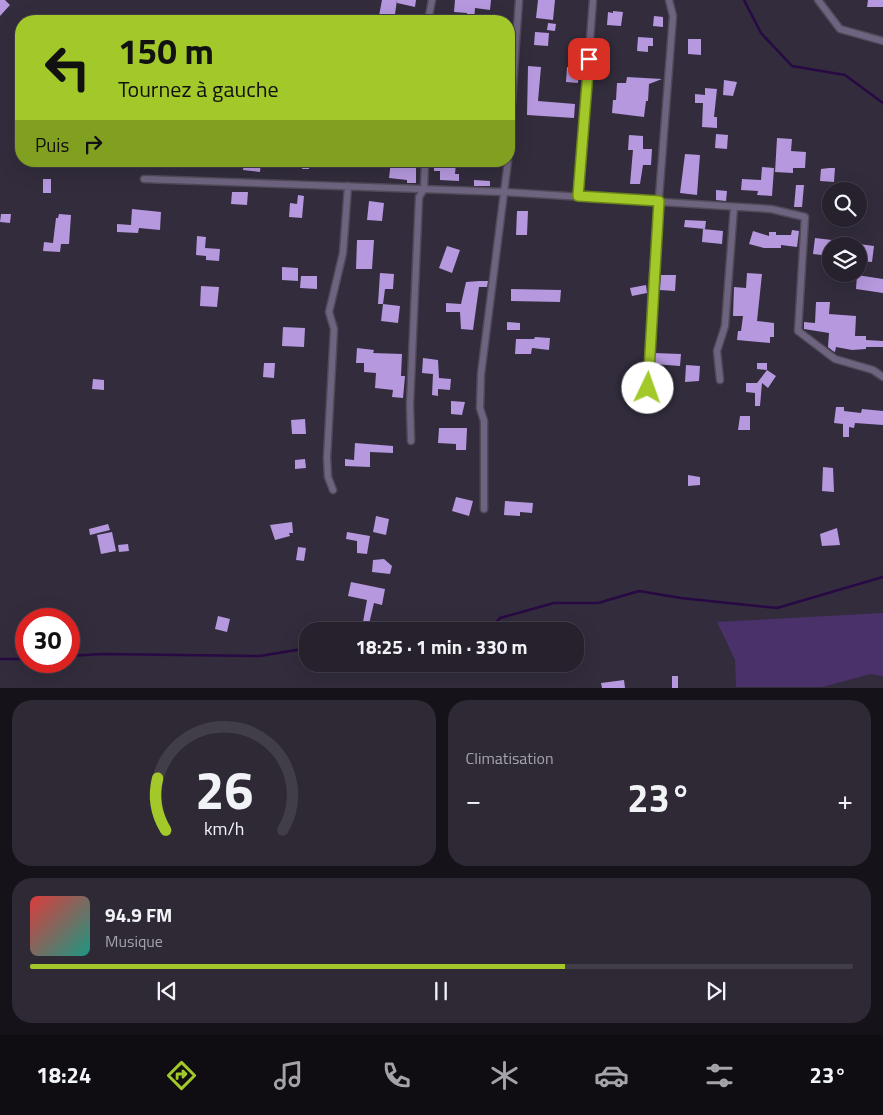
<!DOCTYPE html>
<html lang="fr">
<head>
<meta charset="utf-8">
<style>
  body { margin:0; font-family:"Titillium Web",sans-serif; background:#2e2935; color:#f1f3f6; height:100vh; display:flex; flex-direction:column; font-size:19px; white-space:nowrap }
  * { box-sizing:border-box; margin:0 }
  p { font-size:16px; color:#a4a3aa }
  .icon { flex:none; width:28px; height:28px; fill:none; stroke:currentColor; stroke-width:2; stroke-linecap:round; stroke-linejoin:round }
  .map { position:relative; height:688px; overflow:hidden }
  .details { display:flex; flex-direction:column; gap:12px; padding:12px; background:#151219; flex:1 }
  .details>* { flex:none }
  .hud { position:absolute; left:15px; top:15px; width:500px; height:152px; border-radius:20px; box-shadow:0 5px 20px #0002,0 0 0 1px #423e49; background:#a2c929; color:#111; overflow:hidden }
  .tools { position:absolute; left:822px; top:182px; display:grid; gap:10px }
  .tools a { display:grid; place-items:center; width:45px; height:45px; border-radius:50%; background:#26212d; box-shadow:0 5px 20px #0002,0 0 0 1px #423e49; font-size:25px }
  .speed { position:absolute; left:15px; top:608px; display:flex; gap:10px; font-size:25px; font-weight:700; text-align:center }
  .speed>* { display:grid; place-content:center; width:65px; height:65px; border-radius:50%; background:#26212d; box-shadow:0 5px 20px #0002,0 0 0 1px #423e49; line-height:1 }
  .speed .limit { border:8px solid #d22; background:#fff; color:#111 }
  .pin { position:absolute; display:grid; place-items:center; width:42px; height:42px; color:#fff; margin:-21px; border-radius:10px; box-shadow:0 2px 8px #0006 }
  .me { position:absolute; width:55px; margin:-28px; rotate:3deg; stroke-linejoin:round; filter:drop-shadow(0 0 4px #0008) }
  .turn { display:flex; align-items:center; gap:18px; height:105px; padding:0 20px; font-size:22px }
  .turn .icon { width:65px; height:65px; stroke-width:2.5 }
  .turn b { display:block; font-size:35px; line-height:42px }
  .then { display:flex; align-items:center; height:48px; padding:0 20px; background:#0003; gap:10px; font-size:19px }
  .big { font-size:38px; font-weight:700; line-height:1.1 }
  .details .widget { flex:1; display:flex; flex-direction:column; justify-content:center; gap:8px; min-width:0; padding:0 18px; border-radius:20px; background:#2e2935 }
  .details .dial { align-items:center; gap:0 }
  .dial svg { height:130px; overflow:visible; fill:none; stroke:#423e49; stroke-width:7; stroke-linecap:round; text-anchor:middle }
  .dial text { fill:#f1f3f6; stroke:none }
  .song { display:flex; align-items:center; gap:15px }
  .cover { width:60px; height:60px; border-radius:8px; background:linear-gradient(135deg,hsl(0 70% 55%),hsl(170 70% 35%)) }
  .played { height:5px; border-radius:2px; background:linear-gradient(90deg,#a2c929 65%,#423e49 65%) }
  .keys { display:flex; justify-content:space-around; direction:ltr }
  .heat { display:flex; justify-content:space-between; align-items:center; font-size:28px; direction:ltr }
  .details .tiles { flex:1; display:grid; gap:12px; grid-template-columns:1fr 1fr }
  .widget:last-child { grid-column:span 2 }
  .trip { position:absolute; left:299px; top:622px; width:285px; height:50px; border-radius:20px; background:#26212d; box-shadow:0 5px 20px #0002,0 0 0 1px #423e49; font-weight:700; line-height:50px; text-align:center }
  .menu { display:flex; height:80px; justify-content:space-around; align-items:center; background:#0f0d12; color:#a4a3aa }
  .menu .icon { width:35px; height:35px }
  .menu .active { color:#a2c929 }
  .menu b { font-size:22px; color:#f1f3f6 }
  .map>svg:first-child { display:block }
</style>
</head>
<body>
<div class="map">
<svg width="883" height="688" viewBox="0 0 883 688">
  <rect width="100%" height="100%" fill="#322c3c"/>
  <!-- green -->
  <path fill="#4b3169" d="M883,613V676L870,674L823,687H736L735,660L717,622Z"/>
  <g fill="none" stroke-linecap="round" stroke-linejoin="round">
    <!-- stream -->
    <path stroke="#280944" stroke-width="2.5" d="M744,0L761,33L792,66L845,75L883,103
      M489,631L500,618L554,603H598L639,591L681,598L777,608L883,577
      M69,656L102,654L260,656L308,648
      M0,659H26
      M360,664L365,666L371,664"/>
  </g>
  <!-- building -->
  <path fill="#b598de" d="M0,0H5L10,5L0,16Z
    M382,0H397L394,21H378Z
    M397,0H416L415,7L397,3Z
    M455,0H491L490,10L475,8L474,21H467V13L454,12Z
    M538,0H555L553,20L536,18Z
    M868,0H883V7H867Z
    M613,11L623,12L621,26L607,25L608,12L613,13Z
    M654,16L663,17V27L653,26Z
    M548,23L556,24L555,31L547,30Z
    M535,32L549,33L548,46L534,45Z
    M638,37L653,38V46H648V52L637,51Z
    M688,39H701V55L688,54Z
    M528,66L541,67L538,101L575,104L574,118L527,115Z
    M567,67L579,68L578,83L566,82Z
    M627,77L662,79L649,84L648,101H646L644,117L612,113L613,100H616L617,83H626Z
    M724,80L737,82L733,96L723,95Z
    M705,88L717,89L714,117H717V128L702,127L703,103H695V94L705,95Z
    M716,134L728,135L727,149L715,148Z
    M629,135L643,136V149H652L651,165H643L640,184H630L633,150H628Z
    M777,138L792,139L791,151L806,152L805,168H793V173L775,172Z
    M685,154L700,155L697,195L680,193Z
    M244,161H261L260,172L243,170Z
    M303,161H310L309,169H302Z
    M391,161H416V183H407V180L389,178Z
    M434,162L456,163L455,174H459V181L440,180V171H434Z
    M762,167L774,168L772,196L757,195L758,191L741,190L742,179L761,180Z
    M829,168H835L834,182L820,181L821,169Z
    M43,179H51V193H43Z
    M474,180L490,181V186H474Z
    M796,185H804L802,207H794Z
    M716,190L727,191L726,201L716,200Z
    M232,192H248L247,205L231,204Z
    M298,195L304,196L302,218L289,217L290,203L297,204Z
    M369,201L384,203L382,221L367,220Z
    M132,209L161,212L160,230L139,228L138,233L117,232V224L131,225Z
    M517,211H528L527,235H516Z
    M1,214H11L10,223L0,222Z
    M59,214L71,215L69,244H61L60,252L43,251L44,242L53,243L56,218H58Z
    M685,220L706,221L705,229L684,227Z
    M703,229L723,231L722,244L702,242Z
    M792,230L799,231L797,247L781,245V248H764L749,244L753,231L769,236V232H776V235H791Z
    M197,236L206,237L205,248L220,249L219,261L206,260V256L196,255Z
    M815,238L832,240L831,256L813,254Z
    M357,240H374L372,269H356Z
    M859,244L874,246L872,262L859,261Z
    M447,246L460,250L452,273L439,268Z
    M282,267L298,268V281L282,280Z
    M380,273L394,274L393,289H385L383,304H378Z
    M747,273L762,274L757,321L774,323V337H770V343L737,340L738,331H741L743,316H733L734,287L746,288Z
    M661,275H676L675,291L660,290Z
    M857,275L883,279V293L856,289Z
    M301,276H317V289L300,288Z
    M479,281H488L487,287H479L473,330L461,329L460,312H446V303L461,304L466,282Z
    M646,285L647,293L632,296L630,288Z
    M201,286L219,287L217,307L200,306Z
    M511,289L561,290L560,302L511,301Z
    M816,302H830L829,314L856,316L855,336H866V340L883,341V347H866V349L852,350L836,347L835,352L833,351L828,347L829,333L804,329V322L815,323Z
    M383,304L400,306L398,323L381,321Z
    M507,322L520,323V330H507Z
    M283,327L305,328L304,347L282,346Z
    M535,337L550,338L549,350L532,348L531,354H515L516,339H534Z
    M357,348L374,350L373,353L402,354L401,376H405L403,398L392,397L393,390L375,388L376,373L364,372V363H356Z
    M654,353L681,354L680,366L653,364Z
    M423,358L438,360L439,378L451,379L450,390L438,389V396L432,395L433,374L422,373Z
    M264,363H275L274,378L263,377Z
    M757,363H767V370L757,369Z
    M686,365L700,366L699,381L685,382Z
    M767,370L776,376L768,388L762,383L760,406H755V393L746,392V383H757Z
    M93,379L104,380V390L92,389Z
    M451,401L465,402L462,415L451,414Z
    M836,407H844V411L861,413L862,409L883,411V425L855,423L854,428L849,427V437H843V424L834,423Z
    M740,416H750V430H738Z
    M305,419L306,434H292L291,420Z
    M439,428H467L466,450H456V444L438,443Z
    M355,443L393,446V453L370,452V467L345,466V459L354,460Z
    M305,459L306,468L295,469V460Z
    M823,467L833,468L834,492L822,491Z
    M688,475L700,477V485L688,486Z
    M456,497L473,501L469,516L452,511Z
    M505,501L533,503L532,513L520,512V516L504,515Z
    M376,516L389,519L386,535L373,532Z
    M292,522L293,533H289L290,536L275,540L270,525Z
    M108,524L110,530L90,535L89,529Z
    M837,528L840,545L822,546L820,534Z
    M112,532L116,551L101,554L97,535Z
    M347,532L370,536L367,554L357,553V541L346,539Z
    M128,544L129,551L119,552L118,545Z
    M298,547L306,548L304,561L296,560Z
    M384,559L392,566L390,574L372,572L373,560Z
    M351,582L385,589L382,605L374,603L369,624L363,622L367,600L348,596Z
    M218,616L230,619L227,632L215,629Z
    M672,676H678V688H672Z
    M624,680L625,688H602L601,683Z"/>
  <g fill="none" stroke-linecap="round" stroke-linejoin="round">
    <defs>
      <path id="street" d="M818,0L840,29L883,41
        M428,21L432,0
        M509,144L519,0
        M144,179L505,192L771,209L805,217L798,331L835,359L873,370L883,377
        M578,196L593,0
        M720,380L717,351L725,326L734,207
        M647,388L652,288L673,16L669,0
        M411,441L410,404L419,197L424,189L425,161
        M333,490L328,477L327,458L334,329L329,312L343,253L348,186
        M484,509V421L480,408L481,374L508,161"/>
    </defs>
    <!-- street casing -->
    <use href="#street" stroke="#504a59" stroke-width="9"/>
    <!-- street -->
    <use href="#street" stroke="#6f6480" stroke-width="6"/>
  </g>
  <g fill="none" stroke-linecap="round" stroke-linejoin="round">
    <defs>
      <path id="route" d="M589,59L578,196L659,201L648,388"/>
    </defs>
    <!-- route casing -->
    <use href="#route" stroke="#69831b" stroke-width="12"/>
    <!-- route -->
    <use href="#route" stroke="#a2c929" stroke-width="9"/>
  </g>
</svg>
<div class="tools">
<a><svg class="icon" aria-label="search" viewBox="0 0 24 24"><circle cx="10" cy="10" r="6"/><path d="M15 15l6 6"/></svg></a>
<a><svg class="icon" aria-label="layers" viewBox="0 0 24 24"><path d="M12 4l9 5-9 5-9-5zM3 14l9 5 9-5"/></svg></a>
</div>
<div class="speed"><div class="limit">30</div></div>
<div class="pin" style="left:589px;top:59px;background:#d93025"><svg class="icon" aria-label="arrive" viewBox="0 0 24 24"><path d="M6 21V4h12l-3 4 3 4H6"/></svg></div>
<svg class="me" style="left:648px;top:388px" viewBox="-20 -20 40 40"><circle r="19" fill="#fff"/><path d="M0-13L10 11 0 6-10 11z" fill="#a2c929"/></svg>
<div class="trip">18:25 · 1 min · 330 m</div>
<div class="hud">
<div class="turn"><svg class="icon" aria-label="left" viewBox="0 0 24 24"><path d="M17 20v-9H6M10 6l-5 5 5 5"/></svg><div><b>150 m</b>Tournez à gauche</div></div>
<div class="then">Puis<svg class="icon" aria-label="right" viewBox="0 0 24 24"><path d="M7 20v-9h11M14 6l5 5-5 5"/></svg></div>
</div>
</div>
<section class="details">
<div class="tiles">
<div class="widget dial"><svg viewBox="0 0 100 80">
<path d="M14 69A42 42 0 1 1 86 69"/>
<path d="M14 69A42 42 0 0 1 9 37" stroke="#a2c929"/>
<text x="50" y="56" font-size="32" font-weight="700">26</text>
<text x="50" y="72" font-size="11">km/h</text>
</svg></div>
<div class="widget"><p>Climatisation</p>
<div class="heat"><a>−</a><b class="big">23°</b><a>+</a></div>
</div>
<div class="widget">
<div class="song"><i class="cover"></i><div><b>94.9 FM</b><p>Musique</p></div></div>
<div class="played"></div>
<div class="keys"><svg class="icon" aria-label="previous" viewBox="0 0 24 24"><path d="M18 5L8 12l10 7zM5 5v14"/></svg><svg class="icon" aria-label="pause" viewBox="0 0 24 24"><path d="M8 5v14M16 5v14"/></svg><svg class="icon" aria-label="next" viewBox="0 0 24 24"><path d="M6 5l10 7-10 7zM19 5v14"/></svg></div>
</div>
</div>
</section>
<nav class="menu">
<b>18:24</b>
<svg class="icon active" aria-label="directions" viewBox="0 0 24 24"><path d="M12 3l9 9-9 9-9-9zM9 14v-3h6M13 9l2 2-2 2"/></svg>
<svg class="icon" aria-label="music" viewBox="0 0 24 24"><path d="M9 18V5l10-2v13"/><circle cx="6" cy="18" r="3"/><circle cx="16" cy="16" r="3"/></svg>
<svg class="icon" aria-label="phone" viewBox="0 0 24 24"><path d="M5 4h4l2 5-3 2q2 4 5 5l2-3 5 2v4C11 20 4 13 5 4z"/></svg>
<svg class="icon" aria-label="climate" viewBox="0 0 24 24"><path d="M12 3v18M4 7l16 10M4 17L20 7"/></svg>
<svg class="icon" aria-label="car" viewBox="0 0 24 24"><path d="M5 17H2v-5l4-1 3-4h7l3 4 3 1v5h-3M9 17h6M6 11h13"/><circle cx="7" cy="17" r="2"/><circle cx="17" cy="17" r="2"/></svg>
<svg class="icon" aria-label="filters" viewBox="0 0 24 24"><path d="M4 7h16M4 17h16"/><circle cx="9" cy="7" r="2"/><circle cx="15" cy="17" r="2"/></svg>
<b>23°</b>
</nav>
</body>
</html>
